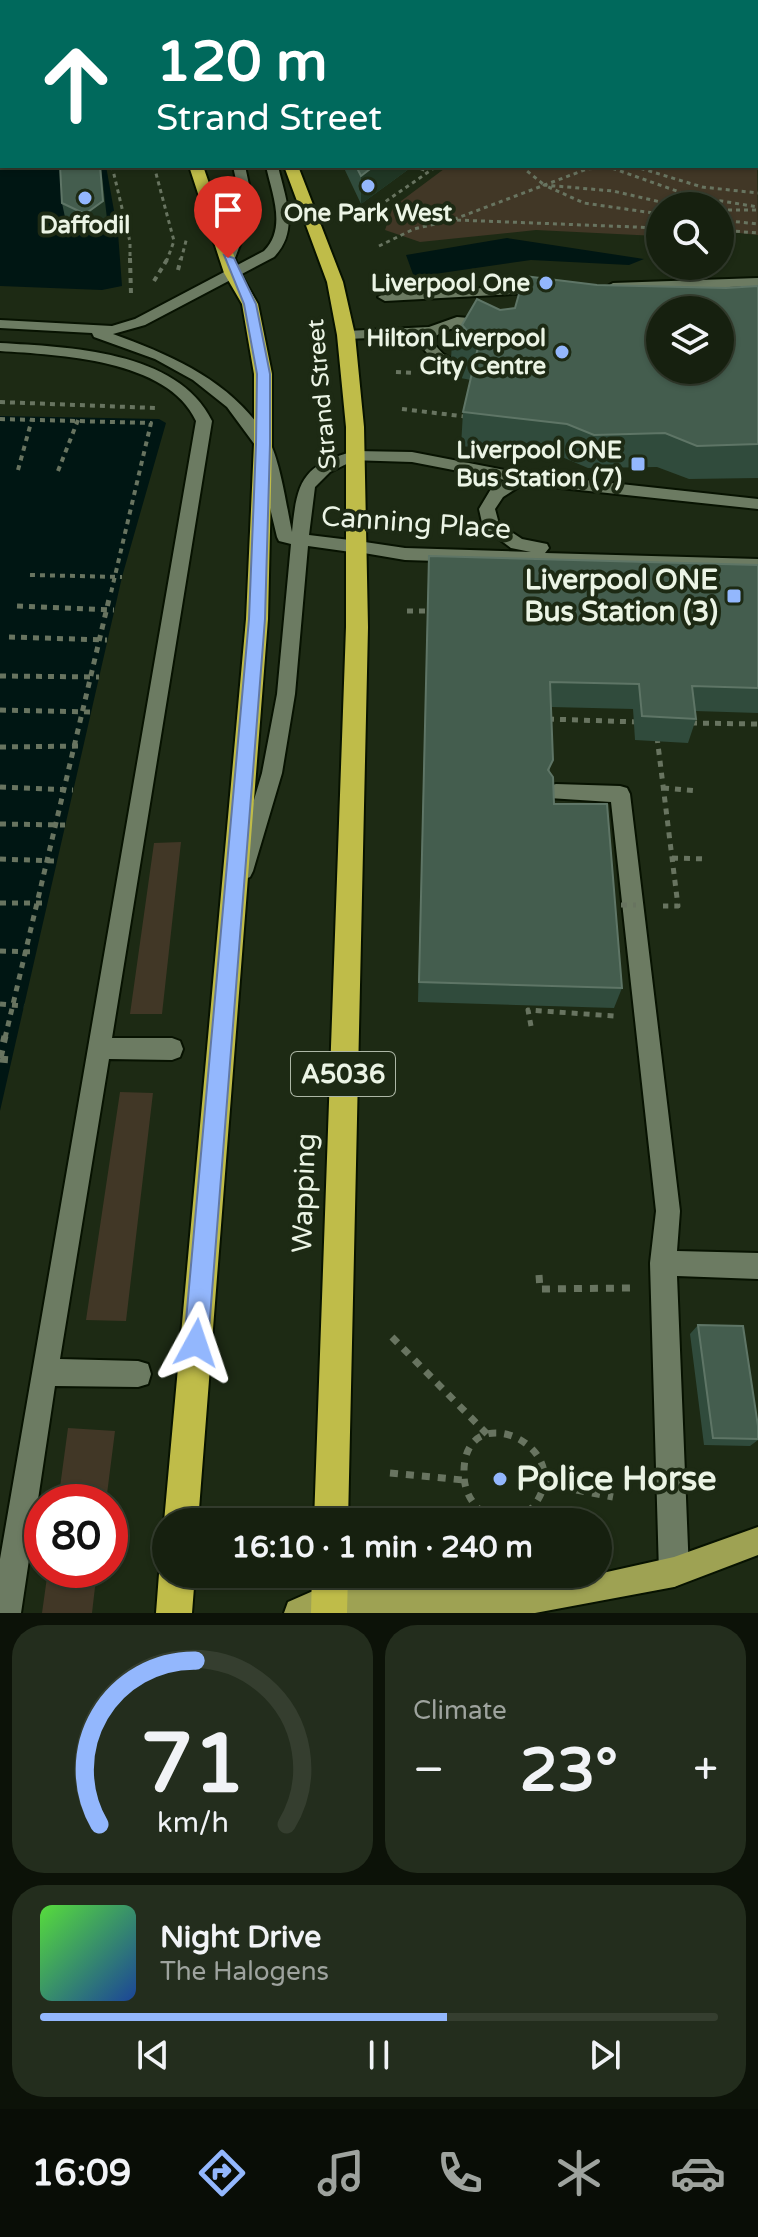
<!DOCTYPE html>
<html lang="en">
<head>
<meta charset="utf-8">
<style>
  body { margin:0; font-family:"Varela Round",sans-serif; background:#232d1d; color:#f1f3f6; height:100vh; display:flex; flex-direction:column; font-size:30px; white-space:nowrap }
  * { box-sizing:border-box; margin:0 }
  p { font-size:26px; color:#9ea39e }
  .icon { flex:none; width:44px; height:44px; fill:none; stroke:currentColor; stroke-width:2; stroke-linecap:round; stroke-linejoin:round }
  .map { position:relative; height:1613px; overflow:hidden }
  .details { display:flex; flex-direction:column; gap:12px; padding:12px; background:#0c1208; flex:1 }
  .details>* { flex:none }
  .hud { position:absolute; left:0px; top:0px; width:758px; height:168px; box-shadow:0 2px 6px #0004,0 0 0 2px #353e2f; background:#00695c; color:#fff; overflow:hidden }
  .fabs { position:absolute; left:646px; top:192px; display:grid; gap:16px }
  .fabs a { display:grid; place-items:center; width:88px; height:88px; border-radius:50%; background:#16200f; box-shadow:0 2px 6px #0004,0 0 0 2px #353e2f; font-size:40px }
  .speed { position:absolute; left:24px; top:1484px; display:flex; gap:16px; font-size:40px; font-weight:700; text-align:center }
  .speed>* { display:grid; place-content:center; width:104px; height:104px; border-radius:50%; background:#16200f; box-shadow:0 2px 6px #0004,0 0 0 2px #353e2f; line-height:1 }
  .speed .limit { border:12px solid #d22; background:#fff; color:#111 }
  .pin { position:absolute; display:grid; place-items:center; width:68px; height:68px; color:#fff; margin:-82px -34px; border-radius:50% 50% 50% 0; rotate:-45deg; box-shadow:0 0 8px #0007 }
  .pin .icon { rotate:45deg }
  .me { position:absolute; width:88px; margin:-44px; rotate:5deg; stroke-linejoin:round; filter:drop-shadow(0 0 6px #0008) }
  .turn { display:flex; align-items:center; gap:28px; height:168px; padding:0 24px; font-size:36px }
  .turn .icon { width:104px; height:104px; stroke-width:2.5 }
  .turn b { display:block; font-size:56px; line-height:68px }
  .big { font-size:60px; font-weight:800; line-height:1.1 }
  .details .widget { flex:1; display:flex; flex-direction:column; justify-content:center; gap:12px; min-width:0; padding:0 28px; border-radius:32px; background:#232d1d }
  .details .dial { align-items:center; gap:0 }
  .dial svg { height:208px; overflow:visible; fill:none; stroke:#353e2f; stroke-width:7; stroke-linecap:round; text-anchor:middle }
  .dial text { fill:#f1f3f6; stroke:none }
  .song { display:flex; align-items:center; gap:24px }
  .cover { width:96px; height:96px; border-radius:12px; background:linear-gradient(135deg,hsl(110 70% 55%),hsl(220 70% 35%)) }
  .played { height:8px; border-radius:4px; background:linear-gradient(90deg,#93b7fd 60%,#353e2f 60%) }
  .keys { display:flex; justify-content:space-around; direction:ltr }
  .heat { display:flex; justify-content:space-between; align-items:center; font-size:44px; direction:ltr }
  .details .tiles { flex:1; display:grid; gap:12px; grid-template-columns:1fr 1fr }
  .widget:last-child { grid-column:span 2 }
  .trip { position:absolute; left:152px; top:1508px; width:460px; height:80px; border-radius:40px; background:#16200f; box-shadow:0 2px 6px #0004,0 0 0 2px #353e2f; font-weight:800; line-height:80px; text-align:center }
  .menu { display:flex; height:128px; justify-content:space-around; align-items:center; background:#090d06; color:#9ea39e }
  .menu .icon { width:56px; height:56px }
  .menu .on { color:#93b7fd }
  .menu b { font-size:36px; color:#f1f3f6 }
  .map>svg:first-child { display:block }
</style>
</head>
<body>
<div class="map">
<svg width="758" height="1613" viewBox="0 0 758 1613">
  <rect width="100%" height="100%" fill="#1d2a14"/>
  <!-- green -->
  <path fill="#413726" d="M756,75L758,235L720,231V206H660V235L657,236L536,230L420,242L385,230L393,207L448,166H756Z
    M181,842L162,1014H130L154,843Z
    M120,1092L153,1093L126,1321L86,1320Z
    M68,1428L115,1431L106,1502H58Z
    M48,1570H97L92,1613H42Z"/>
  <!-- water -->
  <path fill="#001613" d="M0,0L66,2H2V166H106L118,233L122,286L102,290L0,286Z
    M507,238L644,259L629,265L531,260L414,277L406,255Z
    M0,416L159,419L166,423L122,577L0,1111Z"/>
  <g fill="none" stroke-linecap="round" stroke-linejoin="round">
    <defs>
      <path id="lane" d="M171,0H181L182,2H172Z
        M233,166H245L254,208L235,258L228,262L221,258L242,208Z
        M457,317L481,319L496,325C483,335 461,318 436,336L435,345L443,354L463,365L456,369L433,360L421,346L422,336L346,339L339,335L346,331L429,327Z
        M355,451L412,452L520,473L758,499V509L523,484L503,497L495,509L499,524L522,539L547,544L549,548L545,553L758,559V571L405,560L352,551V543L358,541L405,548L531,552L511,548L483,527L479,509L491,489L505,480L412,462L349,460V452Z
        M556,784L620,786L627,788L630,794L680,1211L677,1251L758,1253V1279L677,1276L689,1572L684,1582L674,1587L664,1582L659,1572L650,1263L656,1211L611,802L549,798L546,792L549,786Z"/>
      <path id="street" d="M266,166H278C285,198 300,230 274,257L145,325L113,334C174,356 235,383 269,441C280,460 287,509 292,532C297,481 302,465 355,451L363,456L330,472L315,487L309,535L358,541L366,547L358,553L308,546L295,694L282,773L253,871L250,877L243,880L236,877L233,871L262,773L277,694L291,544L279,541L277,537L255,445L227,407L193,380L155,359L94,337L92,333L0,328V320L112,326L135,319L264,251C287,228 272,194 266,166Z
        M758,278V286L613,291L606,287L613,283Z
        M545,285L550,286V292L385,301L378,297L385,293Z
        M0,343C67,347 178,350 212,421L112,1038H172L180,1041L183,1049L180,1057L172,1060L109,1059L60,1359L138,1361L148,1364L151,1374L148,1384L138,1387L55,1386L21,1613H0V1559L196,421C168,359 58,355 0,351Z"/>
      <path id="primary" d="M758,1527V1555L674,1587L535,1613H284L288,1602L329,1584L515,1587L598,1574L674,1557Z"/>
      <path id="highway" d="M132,0H144L145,2H133Z
        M202,0H214L215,2H203Z
        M189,166H203L240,273L258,304L272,374V444L268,619L198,1522H166V1527L164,1522L246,619L254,444V374L242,304L224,273Z
        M284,166H298L343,282L355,335L364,427L368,627L348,1522H314L346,627V427L337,335L327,282Z
        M166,1561V1574H195L192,1613H156L159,1574Z
        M312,1574H348L347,1613H311Z"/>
    </defs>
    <!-- lane casing -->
    <use href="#lane" stroke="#071201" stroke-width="4"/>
    <!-- street casing -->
    <use href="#street" stroke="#071201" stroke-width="4"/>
    <!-- primary casing -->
    <use href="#primary" stroke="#071201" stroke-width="4"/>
    <!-- highway casing -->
    <use href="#highway" stroke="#071201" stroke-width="4"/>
    <!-- path-far3 -->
    <path stroke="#687460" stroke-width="3" stroke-dasharray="4 4" stroke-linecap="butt" d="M112,166L130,242V260
      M154,166L174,241L167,260
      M413,166L427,171
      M521,166L543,184
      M633,166L702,187L758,193
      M720,210H758
      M660,214L584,203L544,185L613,191L678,206
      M366,215L437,166
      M457,220L660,228
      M720,220L758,224
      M720,230L758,233
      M379,246L414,229L452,220L587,169L609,167L691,196L758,207
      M181,260L187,237"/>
    <!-- path-far2 -->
    <path stroke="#687460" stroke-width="4" stroke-dasharray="5 5" stroke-linecap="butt" d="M130,258L131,294
      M178,270L181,258
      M154,281L168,258
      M396,372L415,373
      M0,402L155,408
      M402,409L469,417
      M0,419L151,423L110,597
      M18,470L32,419
      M58,471L78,420
      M30,575L122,577"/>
    <!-- path-far1 -->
    <path stroke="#687460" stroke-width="5" stroke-dasharray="6 6" stroke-linecap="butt" d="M17,606L114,610
      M407,611H434
      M9,637L107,640
      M0,676L99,677
      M0,710L91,712
      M548,719L638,722
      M691,723L758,724
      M657,737L678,906H663
      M0,747L83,746
      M0,787L73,790
      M663,788L698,791
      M0,824L65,825
      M672,858L707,859
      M0,859L57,861
      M0,903H47
      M0,951L36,952
      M0,1004L24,1006
      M531,1026L528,1010L614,1016
      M5,1038L110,595"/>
    <!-- path -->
    <path stroke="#687460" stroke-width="7" stroke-dasharray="8 8" stroke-linecap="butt" d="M0,1058L5,1036
      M0,1059L12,1060
      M539,1275L540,1289L630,1288
      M392,1337L487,1434
      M390,1473L463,1480
      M545,1484L613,1497
      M475,1522L479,1513
      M496,1522C477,1511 464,1496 464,1474C462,1386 602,1457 517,1522"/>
    <!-- lane -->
    <use href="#lane" fill="#6c7b62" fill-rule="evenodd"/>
    <!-- street -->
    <use href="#street" fill="#6c7b62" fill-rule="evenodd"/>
    <!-- primary -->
    <use href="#primary" fill="#9ea253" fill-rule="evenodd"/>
    <!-- highway -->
    <use href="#highway" fill="#bfbc49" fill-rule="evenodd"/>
    <!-- path-bridge -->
    <path stroke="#687460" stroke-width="5" stroke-dasharray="6 6" stroke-linecap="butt" d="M609,905H636"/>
  </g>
  <!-- wall -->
  <path fill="#304b3c" d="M254,0H758V64H756V2H256Z
    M343,166H413L361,204Z
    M62,203L107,219L89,233L66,222Z
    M597,285L726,288L758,286V478L689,479L657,467L588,468L562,457L461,446L463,412L471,380L450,376L452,342L461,336L462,325L500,310L515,308Z
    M758,565V713L695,711L696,719L688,743L635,740L633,709L551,707L550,773L554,804L622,988L614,1008L418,1002L428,581Z
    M698,1325L758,1426V1440L750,1446L704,1445L690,1334Z"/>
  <!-- shaded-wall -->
  <path fill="#203624" d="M756,38H758V64H756Z
    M100,166H101L107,219L89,233L85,214Z
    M374,166H413L361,204V176Z"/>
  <!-- building -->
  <path fill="#445d4e" stroke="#5e7566" stroke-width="2" fill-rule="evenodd" d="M275,0H758V38H756V2H276Z
    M60,166H100L103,201L85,214L62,203Z
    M356,166H374L361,176Z
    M524,276L597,285L726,288L758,286V444L697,446L665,433L594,435L567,424L463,412L478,347L452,342L468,332L462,325L477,299L500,310L515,308ZM660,310H720V370H660Z
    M429,556L758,565V688L692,686L696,719L642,716L639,684L550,682L553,760L548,770L553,777L554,804H607L622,988L419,982Z
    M698,1325L743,1326L758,1426V1439L713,1438Z"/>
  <!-- route -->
  <path fill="#93b7fd" stroke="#6077a4" stroke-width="2" d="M224,255L234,258L256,304L270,374V444L265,619L208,1343L204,1352L196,1355L187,1352L184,1343L249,619L256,444L257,374L244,304Z"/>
  <!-- markers -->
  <g fill="#93b7fd" stroke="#1d2a14" stroke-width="3">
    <circle cx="368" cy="186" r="8"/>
    <circle cx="85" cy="198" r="8"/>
    <circle cx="546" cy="283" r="8"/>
    <circle cx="562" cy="352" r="8"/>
    <rect x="630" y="456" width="16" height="16" rx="4"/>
    <rect x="726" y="588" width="16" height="16" rx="4"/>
    <circle cx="500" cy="1479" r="8"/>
  </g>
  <g text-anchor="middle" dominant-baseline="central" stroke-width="8" stroke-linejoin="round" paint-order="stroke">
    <!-- far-poi labels -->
    <g font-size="24" font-weight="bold" fill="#ebf4e5" stroke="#1d2a14" text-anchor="end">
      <text x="368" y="213" text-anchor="middle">One Park West</text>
      <text x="85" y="225" text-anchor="middle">Daffodil</text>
      <text x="530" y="283">Liverpool One</text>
      <text x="546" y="338">Hilton Liverpool<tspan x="546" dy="28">City Centre</tspan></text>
      <text x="622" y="450">Liverpool ONE<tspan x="622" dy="28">Bus Station (7)</tspan></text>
    </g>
    <!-- far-street labels -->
    <g font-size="24" fill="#ebf4e5" stroke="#1d2a14">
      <text transform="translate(322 394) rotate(-95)">Strand Street</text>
    </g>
    <!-- shield labels -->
    <rect fill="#1d2a14" stroke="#adb7a6" stroke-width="2" x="291" y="1052" width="104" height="44" rx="6"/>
    <g font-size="26" font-weight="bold" fill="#ebf4e5">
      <text x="343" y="1074">A5036</text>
    </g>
    <!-- street labels -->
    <g font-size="28" fill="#ebf4e5" stroke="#1d2a14">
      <text transform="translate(416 523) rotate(4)">Canning Place</text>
      <text transform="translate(304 1193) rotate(-88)">Wapping</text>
    </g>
    <!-- poi labels -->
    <g font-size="28" font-weight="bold" fill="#ebf4e5" stroke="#1d2a14" text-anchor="end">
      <text x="718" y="580">Liverpool ONE<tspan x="718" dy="32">Bus Station (3)</tspan></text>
    </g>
    <!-- near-poi labels -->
    <g font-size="34" font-weight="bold" fill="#ebf4e5" stroke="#1d2a14" text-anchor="start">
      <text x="516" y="1479">Police Horse</text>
    </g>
  </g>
</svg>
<div class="fabs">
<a><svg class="icon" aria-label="search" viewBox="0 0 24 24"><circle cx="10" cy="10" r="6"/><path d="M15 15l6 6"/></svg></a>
<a><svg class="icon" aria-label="layers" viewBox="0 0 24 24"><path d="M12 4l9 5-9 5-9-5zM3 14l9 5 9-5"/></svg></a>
</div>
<div class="speed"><div class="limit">80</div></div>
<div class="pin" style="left:228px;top:258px;background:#d93025"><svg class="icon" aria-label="arrive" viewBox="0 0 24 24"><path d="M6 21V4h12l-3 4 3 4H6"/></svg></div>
<svg class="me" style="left:196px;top:1343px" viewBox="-20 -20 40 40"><path d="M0-17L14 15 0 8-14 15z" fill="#93b7fd" stroke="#fff" stroke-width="4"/></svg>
<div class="trip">16:10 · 1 min · 240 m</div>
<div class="hud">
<div class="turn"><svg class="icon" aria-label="ahead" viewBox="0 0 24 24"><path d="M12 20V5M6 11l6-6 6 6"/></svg><div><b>120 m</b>Strand Street</div></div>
</div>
</div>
<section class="details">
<div class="tiles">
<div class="widget dial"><svg viewBox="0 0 100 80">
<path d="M14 69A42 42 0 1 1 86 69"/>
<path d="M14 69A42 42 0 0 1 51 6" stroke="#93b7fd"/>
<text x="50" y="56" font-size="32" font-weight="700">71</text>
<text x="50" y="72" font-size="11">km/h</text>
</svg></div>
<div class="widget"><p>Climate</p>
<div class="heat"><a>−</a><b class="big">23°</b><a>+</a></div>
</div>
<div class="widget">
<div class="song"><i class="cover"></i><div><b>Night Drive</b><p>The Halogens</p></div></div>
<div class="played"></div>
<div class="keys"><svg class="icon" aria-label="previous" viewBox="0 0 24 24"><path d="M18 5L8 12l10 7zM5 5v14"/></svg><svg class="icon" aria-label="pause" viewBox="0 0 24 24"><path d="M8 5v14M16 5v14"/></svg><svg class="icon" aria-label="next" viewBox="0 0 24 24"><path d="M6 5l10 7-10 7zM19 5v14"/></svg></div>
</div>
</div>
</section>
<nav class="menu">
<b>16:09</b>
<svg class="icon on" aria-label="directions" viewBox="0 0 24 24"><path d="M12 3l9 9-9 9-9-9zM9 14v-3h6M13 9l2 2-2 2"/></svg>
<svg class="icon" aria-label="music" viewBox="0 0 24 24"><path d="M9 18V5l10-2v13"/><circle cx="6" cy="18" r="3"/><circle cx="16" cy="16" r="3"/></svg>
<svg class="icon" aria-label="phone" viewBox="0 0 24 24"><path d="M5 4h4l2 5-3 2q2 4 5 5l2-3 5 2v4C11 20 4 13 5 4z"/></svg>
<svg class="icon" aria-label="climate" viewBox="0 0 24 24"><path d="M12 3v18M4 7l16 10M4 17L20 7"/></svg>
<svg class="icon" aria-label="car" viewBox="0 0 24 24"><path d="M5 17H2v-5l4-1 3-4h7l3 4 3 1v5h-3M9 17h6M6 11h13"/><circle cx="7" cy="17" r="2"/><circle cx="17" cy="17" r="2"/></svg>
</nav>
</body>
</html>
